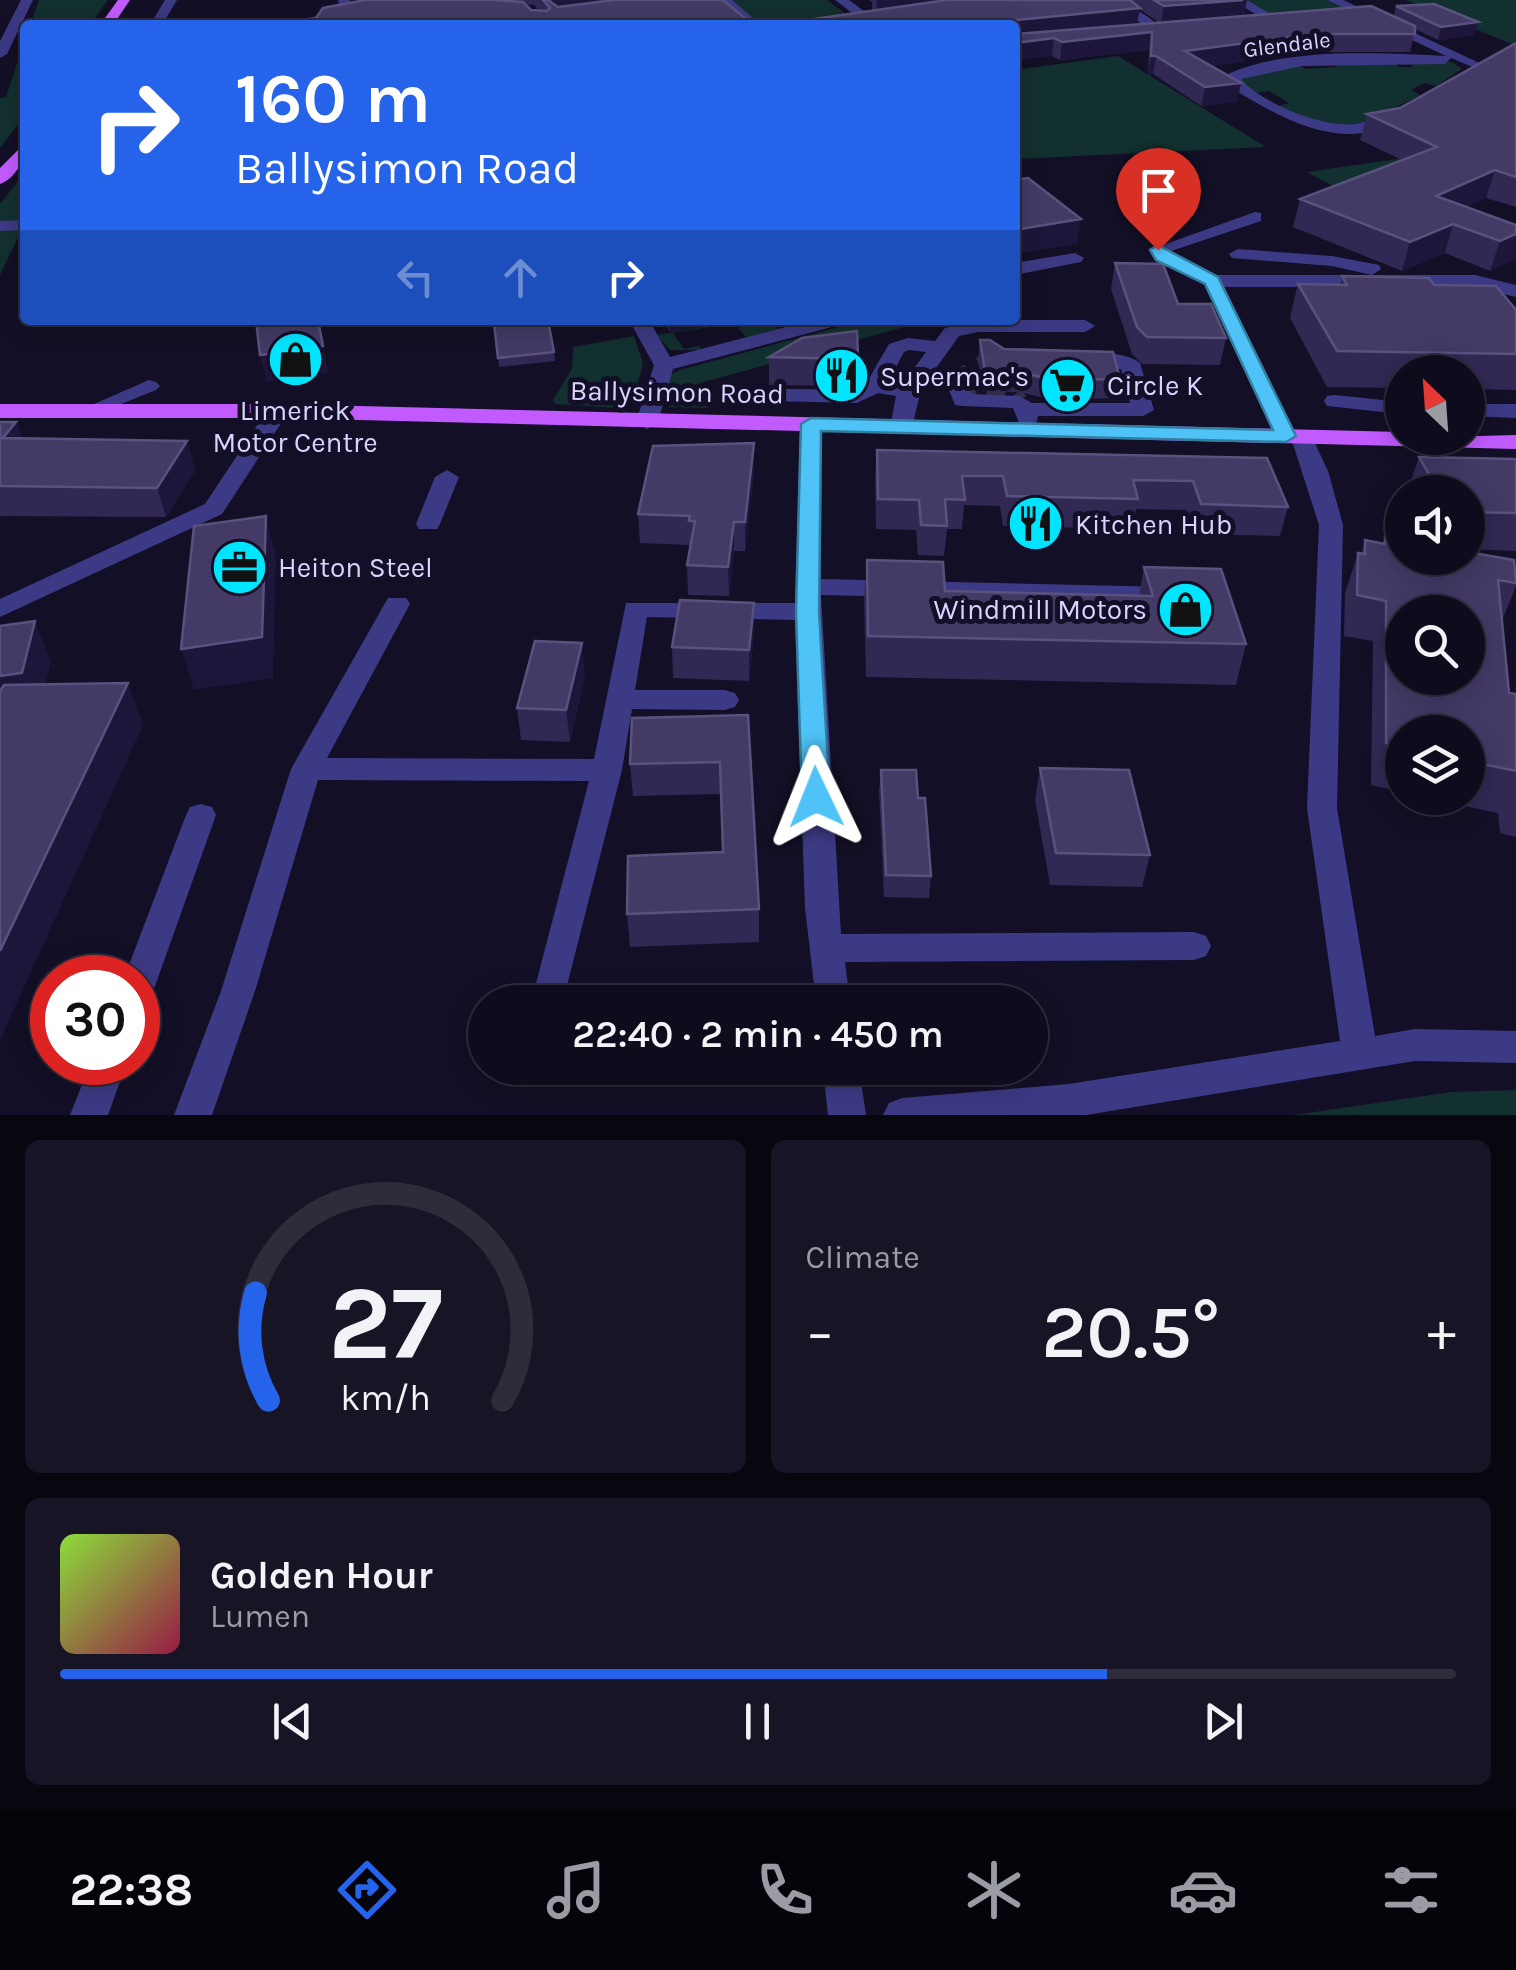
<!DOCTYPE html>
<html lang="en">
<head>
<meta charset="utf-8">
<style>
  body { margin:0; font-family:Karla,sans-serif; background:#171425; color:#f1f3f6; height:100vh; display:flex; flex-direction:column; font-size:38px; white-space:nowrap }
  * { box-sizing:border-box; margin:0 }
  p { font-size:32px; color:#9b9ba3 }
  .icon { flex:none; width:55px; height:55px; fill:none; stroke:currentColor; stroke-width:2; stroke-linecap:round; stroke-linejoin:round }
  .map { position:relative; height:1115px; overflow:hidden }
  .panel { display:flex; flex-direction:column; gap:25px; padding:25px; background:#08060f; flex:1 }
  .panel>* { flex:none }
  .top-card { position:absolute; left:20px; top:20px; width:1000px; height:305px; border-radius:10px; box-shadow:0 5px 25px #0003,0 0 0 2px #2e2b3b; background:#2563eb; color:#fff; overflow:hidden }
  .needle { width:65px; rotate:335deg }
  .buttons { position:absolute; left:1385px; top:355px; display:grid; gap:20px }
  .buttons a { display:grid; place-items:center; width:100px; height:100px; border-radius:50%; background:#0e0b1c; box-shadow:0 5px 25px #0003,0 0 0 2px #2e2b3b; font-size:50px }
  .speed { position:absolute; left:30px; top:955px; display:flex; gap:20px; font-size:50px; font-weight:700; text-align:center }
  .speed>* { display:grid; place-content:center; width:130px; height:130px; border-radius:50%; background:#0e0b1c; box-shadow:0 5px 25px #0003,0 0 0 2px #2e2b3b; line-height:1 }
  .speed .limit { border:15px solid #d22; background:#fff; color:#111 }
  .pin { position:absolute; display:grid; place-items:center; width:85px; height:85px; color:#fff; margin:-102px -42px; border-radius:50% 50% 50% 0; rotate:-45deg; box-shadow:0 0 10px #0007 }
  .pin .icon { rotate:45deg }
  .me { position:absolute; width:110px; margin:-55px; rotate:358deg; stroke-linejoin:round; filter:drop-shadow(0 0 8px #0008) }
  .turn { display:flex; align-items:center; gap:35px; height:210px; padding:0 50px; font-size:45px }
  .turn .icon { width:130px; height:130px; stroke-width:2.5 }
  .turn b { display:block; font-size:70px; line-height:85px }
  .lanes { display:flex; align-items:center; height:95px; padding:0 50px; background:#0003; justify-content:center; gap:50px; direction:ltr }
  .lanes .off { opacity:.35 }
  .big { font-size:75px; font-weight:600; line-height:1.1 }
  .panel .card { flex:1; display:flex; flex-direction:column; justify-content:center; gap:15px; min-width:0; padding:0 35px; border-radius:15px; background:#171425 }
  .panel .dial { align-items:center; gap:0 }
  .dial svg { height:260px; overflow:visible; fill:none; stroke:#2e2b3b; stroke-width:7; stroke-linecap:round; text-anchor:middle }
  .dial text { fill:#f1f3f6; stroke:none }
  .song { display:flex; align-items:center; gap:30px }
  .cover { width:120px; height:120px; border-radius:15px; background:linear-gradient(135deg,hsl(90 70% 55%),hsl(340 70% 35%)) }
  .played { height:10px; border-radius:5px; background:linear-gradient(90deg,#2563eb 75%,#2e2b3b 75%) }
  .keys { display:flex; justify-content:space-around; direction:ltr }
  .heat { display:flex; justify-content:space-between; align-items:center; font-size:55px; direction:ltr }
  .panel .tiles { flex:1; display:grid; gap:25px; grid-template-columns:1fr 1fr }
  .card:last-child { grid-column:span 2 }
  .trip { position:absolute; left:468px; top:985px; width:580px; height:100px; border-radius:50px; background:#0e0b1c; box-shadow:0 5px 25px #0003,0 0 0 2px #2e2b3b; font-weight:600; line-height:100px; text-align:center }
  .menu { display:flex; height:160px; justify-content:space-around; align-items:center; background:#06040b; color:#9b9ba3 }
  .menu .icon { width:70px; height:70px }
  .menu .on { color:#2563eb }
  .menu b { font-size:45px; color:#f1f3f6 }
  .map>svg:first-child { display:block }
</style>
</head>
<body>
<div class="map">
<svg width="1516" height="1115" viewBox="0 0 1516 1115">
  <rect width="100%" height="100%" fill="#130f26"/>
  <!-- green -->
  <path fill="#12302f" d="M39,0H108L90,25H30Z
    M731,0H827L853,19L837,25H760Z
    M1244,0H1326L1349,10L1271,15Z
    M1406,0H1516V46Z
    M25,40V115L0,148V98L6,97Z
    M1118,56L1266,147L1015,159V70Z
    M1394,62L1399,67H1412L1410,62H1452L1462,69L1436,86L1424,83L1411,90L1420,95C1354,128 1352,137 1279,106L1289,103L1269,91L1257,93L1241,82V78L1300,65L1305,69L1337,67L1333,63Z
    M1446,152L1357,199L1307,172Z
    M25,172V223L0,275V204Z
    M744,320H788L773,324L780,331L730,342L746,337L734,323L673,333L684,349L698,346L702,350H670L657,335Z
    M864,320H930L700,383L708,408L668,407L664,398L670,375L680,370Z
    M634,336L643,363L633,401L617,408L555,404L553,400L572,369L573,347Z
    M1516,1090V1115H1294L1451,1092Z"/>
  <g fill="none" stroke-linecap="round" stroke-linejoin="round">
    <!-- minor-tunnel -->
    <path stroke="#312d47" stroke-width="19" stroke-dasharray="19 10" stroke-linecap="butt" d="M958,385L972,369L1002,358L1003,365
      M958,385L1010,391L1019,402"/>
    <!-- minor -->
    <path fill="#3d3a85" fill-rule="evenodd" d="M21,0H33L7,54L0,58V41Z
      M165,0H177L162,25H150Z
      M338,0H350L353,18L295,25L289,21L341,12Z
      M718,0H732L761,25H747Z
      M835,0H849L883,25H868Z
      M1090,0C1122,0 1144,10 1167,33L1155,36L1130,14Z
      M1232,0H1247L1281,20L1270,23Z
      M1327,0H1343L1484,65L1477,69L1451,58L1445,64L1302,66L1241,79C1261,103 1323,128 1355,124C1368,122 1379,115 1392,111L1400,116C1349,158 1279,117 1233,89L1228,74C1287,47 1382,53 1446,56Z
      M1255,212L1261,213V221L1168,252L1215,275H1475L1516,285V297L1475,287H1224L1295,432H1309L1312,437L1328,471L1343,525L1337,808L1375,1036L1415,1029L1516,1031V1063L1415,1061L1086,1115H883L889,1103L902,1098L1069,1084L1340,1041L1307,808L1319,525L1292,441H1278L1275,436L1204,284L1156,261L1149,250Z
      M25,220V230L0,231V221Z
      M1238,249L1332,256L1379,265L1381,269L1372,275L1332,266L1232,258L1229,254Z
      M1075,253L1084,258L1081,262L1015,275V263Z
      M629,320H649L670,357L813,320H846L843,324L673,369L658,422L647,429L636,422L654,365Z
      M978,320H1085L1095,326L1085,332H978L959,336L931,375L965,381L972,394L1019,396L1032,403H1130L1121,369L1082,366L1072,360C1085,349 1127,352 1140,363L1154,410L1143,416H1038L1036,425H1020L1013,408L963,406L955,405L949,390L922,386L912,427L901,434L890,427L896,396L878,393L857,403L736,400L725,394L736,388L853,390L867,382L889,344L908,338L935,341L945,328ZM909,350L926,352L902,385L888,382L904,352Z
      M149,380L156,382L160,386L156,390L96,414L85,408Z
      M1335,395L1402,402V414L1327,406L1324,401L1327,396Z
      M278,404L289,411L222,514L0,617V599L205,504L270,406Z
      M1468,404H1516V418L1468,416Z
      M811,418L822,425L821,579L1170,587L1183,595L1170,603L821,595L841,934L1194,932L1206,936L1211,946L1206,956L1194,960L845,962L850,1002H816L805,908L795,620L647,617L635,690H725L735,693L739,700L735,707L725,710L632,709L622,770L563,1001L542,1002L534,991L589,781L318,780L255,991L212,1115H174L221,991L291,769L388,598H406L410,604L327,758L594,759L626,603H795L800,425Z
      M447,470L459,477L440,524L437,529H419L416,524L435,477Z
      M201,804L212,807L216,815L155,986L150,996L138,1000V978H124L186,815L190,807Z
      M91,1062H127L108,1115H70Z
      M823,1068H859L866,1115H828Z"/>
    <!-- major -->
    <path fill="#c25bff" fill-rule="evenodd" d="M118,0H130L113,25H100Z
      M25,143C25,160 16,178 0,184V168Z
      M0,404H278L1402,432V438L1516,435V449L278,418H0Z"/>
  </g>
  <!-- wall -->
  <path fill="#312854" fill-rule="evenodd" d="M362,0H723L753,25H318L316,18L362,2ZM524,4L534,5L539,11L531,10Z
    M869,0H1247L1244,16L1393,17L1396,6L1478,22L1474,35L1438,40L1415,29L1410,52H1310L1211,66L1241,83L1237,102L1201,106L1153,74L1148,75L1149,50L1060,60L1052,56L872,11V2ZM1139,9L1160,23L1137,24Z
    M1516,43V207L1486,198L1466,207L1516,225L1490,271L1445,253L1402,271L1293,227L1300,199L1402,160L1360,140L1367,114L1400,108Z
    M1115,263L1178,304L1226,338L1220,365L1142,364L1132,354L1111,289Z
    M1342,276L1434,285L1516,310V390L1468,389V372H1402V388L1327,387L1290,318L1298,284L1340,285Z
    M662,320H743L670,332Z
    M494,323L554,352L555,361L499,367Z
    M857,331V383L852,386L769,385V357Z
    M980,340L1004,349L1120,379L1117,398L1053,400L1019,392L983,391L978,359Z
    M0,422H16L22,438L187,441L195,470L166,517L0,516Z
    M877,450L1267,458L1288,507L1280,536L1194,534L1186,510L1136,509L1133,529L1003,526L1000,506L964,505L962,529H947L944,556L918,555L916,530L876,529L875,479Z
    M1419,457L1516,459V551L1468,549V492H1407Z
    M754,471L745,551H734L729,596L688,595L687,565L690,545L640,543L638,514Z
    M1385,537L1516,573V586L1502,621L1509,693L1516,694V837L1500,833L1498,813L1426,798H1468V732H1402V792L1371,785L1373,641L1344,636L1345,593L1358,553L1361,554L1365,540L1383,543Z
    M867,560L945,591L1139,596L1144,567L1246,644L1236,685L866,677L864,600Z
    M754,634L749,681L673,678L672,647Z
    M585,674L570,742L521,740L517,708Z
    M748,715L759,909V942L630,947L627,914L723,852L721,794L633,796L630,764Z
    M1040,768L1150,855L1142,887L1050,885L1035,800Z
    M881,770L918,798L931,876L929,898L884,897L879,791Z"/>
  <!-- shaded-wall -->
  <path fill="#1d163a" d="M548,0H648L552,13Z
    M877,0H983L876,14Z
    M1247,0L1244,17L1161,23L1164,6Z
    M1140,8L1137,25L1015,37L1016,20Z
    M1478,22L1474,35L1438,40L1441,27Z
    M1152,32L1149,50L1060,60L1062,42Z
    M1314,34L1310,52L1181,70L1185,51Z
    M1054,38L1052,56L1015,61V43Z
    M1151,56H1156L1153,74L1148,75Z
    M1241,83L1237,102L1201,106L1205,87Z
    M1495,170L1486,198L1428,224L1436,196Z
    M1081,219L1077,244L1015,254V230Z
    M1453,224L1445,253L1402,271L1410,242Z
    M1516,234V259L1490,271L1500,241Z
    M319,320L328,373L267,382L260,355Z
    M669,320H743L670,332Z
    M858,356L857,383L852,386L853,359Z
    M16,422L26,451L3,438Z
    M187,441L195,470L166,517L157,488Z
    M754,443V471L745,551V522Z
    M266,516L276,556L273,678L194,690L181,649Z
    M734,522V551L729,596L728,567Z
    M754,603V634L749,681V650Z
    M35,621L51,662L38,714L0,720V676Z
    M582,643L585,674L570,742L566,710Z
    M128,683L143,725L0,1040V951Z"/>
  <!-- building -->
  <path fill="#433a66" stroke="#5a527e" stroke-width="2.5" fill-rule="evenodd" d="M365,0H493L523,2L531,10L547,11L550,8L543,0H548L558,7L614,0H723L753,25H319L316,18L323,8Z
    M947,0H1130L1140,8L1016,20L1015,30V25H772Z
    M1154,0H1243L1164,6Z
    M1434,4L1478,22L1441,27L1396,6Z
    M1371,6L1415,26V34H1314L1185,51L1241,83L1205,87L1156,56H1151L1152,32L1062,42L1054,38L1015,43V34Z
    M1516,43V177L1495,170L1436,196L1516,225V234L1500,241L1453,224L1410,242L1300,199L1437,147L1367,114L1400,108Z
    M1028,178L1081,219L1015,230V180Z
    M1115,263L1163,264L1178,304H1211L1226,338L1147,337L1137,327Z
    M1342,276L1429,278L1434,285L1496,286L1516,310V354L1337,351L1298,284L1347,285Z
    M256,320H318L323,346L260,355Z
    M521,320H548L554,352L498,358L494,323Z
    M857,331L858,356L853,359L769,357L802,338Z
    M980,340H990L1004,349L1113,352L1120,379L1056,380L1022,373L985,371Z
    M0,422H16L3,438L187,441L157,488L0,486Z
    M754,443L745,522H734L728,567L687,565L695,521H689L690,516L638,514L653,446Z
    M877,450L1267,458L1288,507L1201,504L1193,481L1133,480L1138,499L1007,496L1003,476H962L965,500L945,499L947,526L921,525L919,500L878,499Z
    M1419,457L1516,459V513L1468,512V492H1439Z
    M266,516L262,637L181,649L194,526Z
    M1385,537L1402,540V558H1468V552L1514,560L1516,583L1498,580L1509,693L1516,694V771L1468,761V732H1402V747L1386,743V601L1357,595L1358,553L1365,554V540L1385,544ZM1402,612H1468V678H1402Z
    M867,560L943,562L945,591L1153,596L1144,567L1221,569L1246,644L868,636Z
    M680,600L754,603L749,650L672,647Z
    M35,621L22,673L0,676V626Z
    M535,641L582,643L566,710L517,708Z
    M128,683L0,951V691L4,685Z
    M748,715L759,909L627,914L628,856L723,852L720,762L630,764L632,718Z
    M1040,768L1129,770L1150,855L1056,853Z
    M881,770H916L918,798H925L931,876L886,875Z"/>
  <!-- route -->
  <path fill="#4fc3f7" stroke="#337fa1" stroke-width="2.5" d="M1158,245L1218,277L1296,436L1286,442L821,431L819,612L830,797L826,804H806L802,797L796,612L801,424L811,418L1273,430L1205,284L1156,260L1150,250Z"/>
  <!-- icons -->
  <defs>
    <symbol id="shop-disc" viewBox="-11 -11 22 22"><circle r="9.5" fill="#00e5ff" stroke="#130f26"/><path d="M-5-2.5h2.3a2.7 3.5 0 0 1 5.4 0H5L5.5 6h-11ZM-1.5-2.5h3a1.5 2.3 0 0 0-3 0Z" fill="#111"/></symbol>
    <symbol id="restaurant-disc" viewBox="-11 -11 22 22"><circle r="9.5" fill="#00e5ff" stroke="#130f26"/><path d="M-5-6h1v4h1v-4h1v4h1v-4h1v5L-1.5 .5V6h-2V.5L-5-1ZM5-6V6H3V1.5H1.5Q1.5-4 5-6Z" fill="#111"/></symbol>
    <symbol id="supermarket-disc" viewBox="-11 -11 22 22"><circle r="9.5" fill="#00e5ff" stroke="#130f26"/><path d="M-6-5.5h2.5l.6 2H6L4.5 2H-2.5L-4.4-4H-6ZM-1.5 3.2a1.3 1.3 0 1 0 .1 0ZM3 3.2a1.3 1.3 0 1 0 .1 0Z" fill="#111"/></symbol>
    <symbol id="office-disc" viewBox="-11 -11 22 22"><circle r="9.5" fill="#00e5ff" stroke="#130f26"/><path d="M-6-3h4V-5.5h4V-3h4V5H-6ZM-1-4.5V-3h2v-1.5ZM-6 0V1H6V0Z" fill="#111"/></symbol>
  </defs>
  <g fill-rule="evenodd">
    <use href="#shop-disc" x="264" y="328" width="63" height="63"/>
    <use href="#restaurant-disc" x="810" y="344" width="63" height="63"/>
    <use href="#supermarket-disc" x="1036" y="354" width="63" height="63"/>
    <use href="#restaurant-disc" x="1004" y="492" width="63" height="63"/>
    <use href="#office-disc" x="208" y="536" width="63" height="63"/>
    <use href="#shop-disc" x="1154" y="578" width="63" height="63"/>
  </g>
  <g text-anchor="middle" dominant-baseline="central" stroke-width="10" stroke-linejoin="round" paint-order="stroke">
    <!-- far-street labels -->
    <g font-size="22" fill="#d9d4ff" stroke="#130f26">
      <text transform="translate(1287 45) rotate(-7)">Glendale</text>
    </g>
    <!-- poi labels -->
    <g font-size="28" fill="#d9d4ff" stroke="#130f26" text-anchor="start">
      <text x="880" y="376">Supermac's</text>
      <text x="1107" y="385">Circle K</text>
      <text x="295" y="410" text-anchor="middle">Limerick<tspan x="295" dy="32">Motor Centre</tspan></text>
      <text x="1075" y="524">Kitchen Hub</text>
      <text x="278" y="567">Heiton Steel</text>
      <text x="1147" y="609" text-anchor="end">Windmill Motors</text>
    </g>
    <!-- street labels -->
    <g font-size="28" fill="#d9d4ff" stroke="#130f26">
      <text transform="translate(677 392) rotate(1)">Ballysimon Road</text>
    </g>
  </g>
</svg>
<div class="buttons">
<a><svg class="needle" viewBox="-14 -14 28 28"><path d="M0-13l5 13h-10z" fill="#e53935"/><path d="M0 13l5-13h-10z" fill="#9b9ba3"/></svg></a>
<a><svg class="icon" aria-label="sound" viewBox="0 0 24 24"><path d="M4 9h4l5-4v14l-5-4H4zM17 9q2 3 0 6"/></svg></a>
<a><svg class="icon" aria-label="search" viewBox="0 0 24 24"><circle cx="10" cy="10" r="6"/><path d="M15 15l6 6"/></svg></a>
<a><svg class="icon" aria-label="layers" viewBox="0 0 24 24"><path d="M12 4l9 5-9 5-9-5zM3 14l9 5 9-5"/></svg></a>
</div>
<div class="speed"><div class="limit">30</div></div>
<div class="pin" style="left:1158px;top:250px;background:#d93025"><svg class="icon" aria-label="arrive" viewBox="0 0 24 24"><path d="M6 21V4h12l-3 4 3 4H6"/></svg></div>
<svg class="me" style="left:816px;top:797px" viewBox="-20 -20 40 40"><path d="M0-17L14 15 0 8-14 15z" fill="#4fc3f7" stroke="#fff" stroke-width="4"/></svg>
<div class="trip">22:40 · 2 min · 450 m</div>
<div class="top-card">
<div class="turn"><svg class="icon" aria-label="right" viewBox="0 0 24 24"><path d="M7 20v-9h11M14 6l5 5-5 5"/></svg><div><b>160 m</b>Ballysimon Road</div></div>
<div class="lanes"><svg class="icon off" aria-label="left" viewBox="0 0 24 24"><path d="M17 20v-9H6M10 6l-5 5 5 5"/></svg><svg class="icon off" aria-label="ahead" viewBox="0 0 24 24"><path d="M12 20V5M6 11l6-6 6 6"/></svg><svg class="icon" aria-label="right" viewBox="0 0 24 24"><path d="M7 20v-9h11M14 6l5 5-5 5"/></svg></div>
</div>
</div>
<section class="panel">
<div class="tiles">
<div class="card dial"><svg viewBox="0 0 100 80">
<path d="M14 69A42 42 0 1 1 86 69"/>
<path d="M14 69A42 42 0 0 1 10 36" stroke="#2563eb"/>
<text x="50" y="56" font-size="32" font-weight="700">27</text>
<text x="50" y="72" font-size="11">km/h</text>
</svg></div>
<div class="card"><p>Climate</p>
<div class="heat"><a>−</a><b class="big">20.5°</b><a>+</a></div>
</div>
<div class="card">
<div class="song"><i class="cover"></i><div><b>Golden Hour</b><p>Lumen</p></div></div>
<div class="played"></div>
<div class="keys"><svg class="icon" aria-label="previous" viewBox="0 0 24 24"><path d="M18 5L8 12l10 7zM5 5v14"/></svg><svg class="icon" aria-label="pause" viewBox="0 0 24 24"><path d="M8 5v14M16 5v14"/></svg><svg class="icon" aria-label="next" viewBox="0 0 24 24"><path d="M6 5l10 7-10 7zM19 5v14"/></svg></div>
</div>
</div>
</section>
<nav class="menu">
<b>22:38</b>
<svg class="icon on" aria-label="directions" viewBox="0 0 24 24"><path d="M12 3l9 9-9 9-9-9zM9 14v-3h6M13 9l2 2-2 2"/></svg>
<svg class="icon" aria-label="music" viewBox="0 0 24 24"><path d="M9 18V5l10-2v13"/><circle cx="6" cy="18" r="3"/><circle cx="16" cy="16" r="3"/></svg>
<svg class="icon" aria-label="phone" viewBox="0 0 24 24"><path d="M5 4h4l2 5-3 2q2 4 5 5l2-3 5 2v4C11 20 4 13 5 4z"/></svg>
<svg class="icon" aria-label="climate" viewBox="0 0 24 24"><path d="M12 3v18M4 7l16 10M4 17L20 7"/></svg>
<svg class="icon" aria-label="car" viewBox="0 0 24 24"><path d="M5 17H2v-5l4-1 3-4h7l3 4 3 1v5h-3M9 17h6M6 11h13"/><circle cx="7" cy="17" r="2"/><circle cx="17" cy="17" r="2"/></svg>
<svg class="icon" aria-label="filters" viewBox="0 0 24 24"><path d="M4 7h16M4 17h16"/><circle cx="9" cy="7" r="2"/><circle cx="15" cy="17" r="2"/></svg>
</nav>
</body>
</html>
